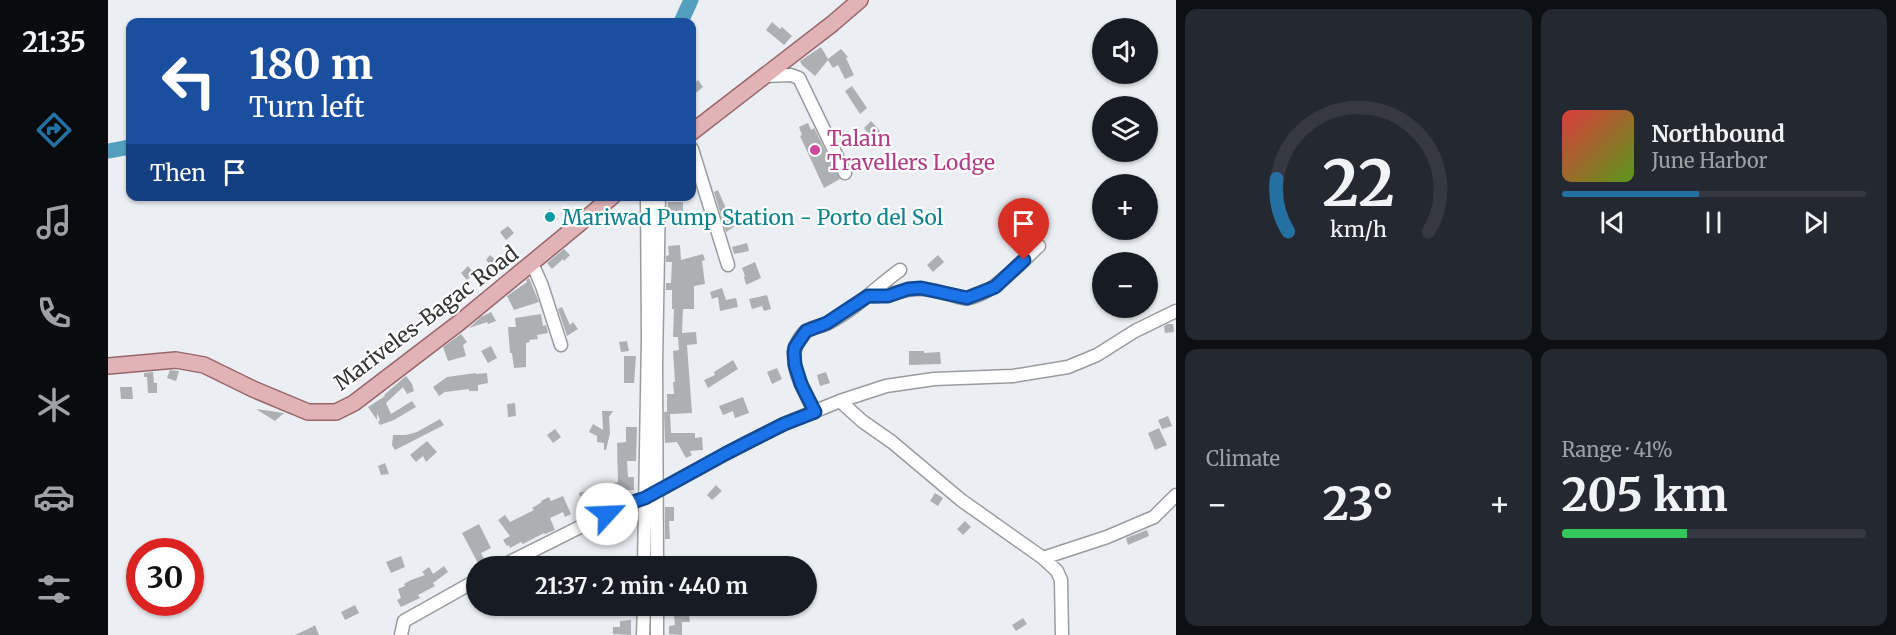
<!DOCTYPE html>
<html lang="en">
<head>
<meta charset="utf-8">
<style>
  body { margin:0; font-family:Merriweather,serif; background:#242831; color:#f1f3f6; height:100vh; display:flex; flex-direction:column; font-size:22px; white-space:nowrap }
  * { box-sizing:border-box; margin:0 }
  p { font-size:20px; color:#9ea1a6 }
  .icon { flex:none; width:33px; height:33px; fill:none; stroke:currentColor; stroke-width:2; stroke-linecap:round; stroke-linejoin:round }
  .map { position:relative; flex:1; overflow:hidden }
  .side { display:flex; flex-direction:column; gap:9px; padding:9px; background:#0d0f14; width:720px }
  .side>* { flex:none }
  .top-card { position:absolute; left:18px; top:18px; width:570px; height:183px; border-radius:12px; box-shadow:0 2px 4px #0004; background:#1a4fa0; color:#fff; overflow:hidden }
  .buttons { position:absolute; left:984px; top:18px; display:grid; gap:12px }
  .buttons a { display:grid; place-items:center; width:66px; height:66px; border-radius:50%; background:#171b24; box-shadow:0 2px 4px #0004; font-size:30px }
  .speed { position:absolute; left:18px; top:538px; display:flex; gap:12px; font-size:30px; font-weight:700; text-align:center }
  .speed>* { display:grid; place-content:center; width:78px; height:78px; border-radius:50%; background:#171b24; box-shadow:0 2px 4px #0004; line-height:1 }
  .speed .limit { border:9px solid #d22; background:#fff; color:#111 }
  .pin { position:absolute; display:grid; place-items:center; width:51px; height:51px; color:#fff; margin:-62px -26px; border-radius:50% 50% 50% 0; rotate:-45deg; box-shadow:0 0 6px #0007 }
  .pin .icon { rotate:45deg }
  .me { position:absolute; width:66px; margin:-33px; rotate:65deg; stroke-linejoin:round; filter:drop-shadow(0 0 4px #0008) }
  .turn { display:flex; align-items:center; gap:21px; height:126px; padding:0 24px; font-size:27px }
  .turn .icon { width:78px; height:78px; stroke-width:2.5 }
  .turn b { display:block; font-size:42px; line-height:51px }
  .then { display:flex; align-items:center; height:57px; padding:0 24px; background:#0003; gap:12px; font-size:22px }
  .big { font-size:45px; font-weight:700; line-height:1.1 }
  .side .tile { flex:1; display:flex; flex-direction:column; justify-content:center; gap:9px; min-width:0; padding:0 21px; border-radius:12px; background:#242831 }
  .side .dial { align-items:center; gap:0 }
  .dial svg { height:156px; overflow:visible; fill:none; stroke:#363941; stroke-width:7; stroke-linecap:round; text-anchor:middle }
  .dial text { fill:#f1f3f6; stroke:none }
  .song { display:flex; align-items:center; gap:18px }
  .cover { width:72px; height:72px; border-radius:9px; background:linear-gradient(135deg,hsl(0 70% 55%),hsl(90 70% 35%)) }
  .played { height:6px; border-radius:3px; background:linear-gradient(90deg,#2470a3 45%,#363941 45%) }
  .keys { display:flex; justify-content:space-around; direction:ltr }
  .heat { display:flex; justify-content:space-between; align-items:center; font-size:33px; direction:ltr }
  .charge { height:9px; border-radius:4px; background:linear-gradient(90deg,#34c759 41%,#363941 0) }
  .side .tiles { flex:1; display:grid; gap:9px; grid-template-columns:repeat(2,1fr) }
  .trip { position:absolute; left:358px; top:556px; width:351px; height:60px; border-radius:30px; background:#171b24; box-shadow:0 2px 4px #0004; font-weight:700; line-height:60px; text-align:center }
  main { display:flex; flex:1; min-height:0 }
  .tabs { display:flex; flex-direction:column; width:108px; justify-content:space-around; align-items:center; background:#090b0e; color:#9ea1a6 }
  .tabs .icon { width:42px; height:42px }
  .tabs .active { color:#2470a3 }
  .tabs b { font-size:27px; color:#f1f3f6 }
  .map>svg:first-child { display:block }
</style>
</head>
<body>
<main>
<nav class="tabs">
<b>21:35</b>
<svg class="icon active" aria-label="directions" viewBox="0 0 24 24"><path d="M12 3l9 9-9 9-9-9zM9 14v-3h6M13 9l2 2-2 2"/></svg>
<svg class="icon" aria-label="music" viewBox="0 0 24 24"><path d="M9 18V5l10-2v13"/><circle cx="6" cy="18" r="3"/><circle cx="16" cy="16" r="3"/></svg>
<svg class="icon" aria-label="phone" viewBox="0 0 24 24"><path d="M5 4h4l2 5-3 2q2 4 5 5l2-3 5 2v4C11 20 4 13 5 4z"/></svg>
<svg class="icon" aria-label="climate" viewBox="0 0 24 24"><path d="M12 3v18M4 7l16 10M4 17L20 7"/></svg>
<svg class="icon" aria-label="car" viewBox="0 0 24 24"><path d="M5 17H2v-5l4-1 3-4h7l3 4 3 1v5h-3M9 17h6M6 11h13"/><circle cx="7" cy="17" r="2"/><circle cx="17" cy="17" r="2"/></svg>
<svg class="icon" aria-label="filters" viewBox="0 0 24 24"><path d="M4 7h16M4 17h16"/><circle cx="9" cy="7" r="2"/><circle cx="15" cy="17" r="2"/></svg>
</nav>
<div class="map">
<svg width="1068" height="635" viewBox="0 0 1068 635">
  <rect width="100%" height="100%" fill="#ebeef2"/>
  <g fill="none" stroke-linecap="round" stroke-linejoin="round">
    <!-- river -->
    <path stroke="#53a0be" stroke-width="15" d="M573,22L583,0
      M0,151L22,147"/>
  </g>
  <!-- building -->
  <path fill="#adb0b3" d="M664,22L672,29L674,27L684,36L676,45L658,30Z
    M713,47L720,59L733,49L740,57L738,58L746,75L737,79L730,65L725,68L720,60L707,76L694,65L692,61Z
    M590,80L595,87L584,96V85Z
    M744,86L759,108L752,114L737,91Z
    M763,121L772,131L764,138L756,128Z
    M700,123L703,130L706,128L732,179L716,188L692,136L694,135L691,127Z
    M610,190L626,227L618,232L606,192Z
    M560,202H575V213L559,212Z
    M442,209L450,219L443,224L435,214Z
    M400,226L406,233L398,240L392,232Z
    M639,243L641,251L626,254L624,247Z
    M572,245L573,260L595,254L597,260L594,261L597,284L586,286V309H575L574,333L588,332L589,344L579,345L584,413L562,414L563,433H587V438L594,437L595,450L582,451L584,455L578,458L569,442L557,443L556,412H559V394H566L565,382H567L565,351L571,350L570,337H565L566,309H564V290H558V283H563L564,262H558V256L561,255L560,246Z
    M456,249L462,255L456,261L455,259L444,269L439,263Z
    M382,255L391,263L386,268L378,260Z
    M830,255L836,262L825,272L819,265Z
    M647,262L653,278L638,285L636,277L637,276L634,268Z
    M360,266L366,273L359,280L353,273Z
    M421,278L431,302L406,310L399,296L419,282L418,280Z
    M614,288L618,300L628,298L630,307L612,311L610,297L604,299L602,292Z
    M659,295L663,309L656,311L654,306L644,309L641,299Z
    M454,307L462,325L465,322L470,329L459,336L450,309Z
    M383,312L388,321L380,324L379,322L361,328L373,317Z
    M433,314L435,326L438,325L440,333L429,335L430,339L421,340L422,342L418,343V367L406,368L404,353H402L400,327H408L407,318Z
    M1060,324H1065L1066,332L1057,333L1056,326Z
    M353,334L359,342L355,345L358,356L340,361L335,347Z
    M519,341L521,351L513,352L511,342Z
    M383,346L389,358L380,363L373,351Z
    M801,351H816V353L832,352L833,364L801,365Z
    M516,356H528L526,383H516Z
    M625,360L630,369L600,388L596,380L607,375L606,372Z
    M669,368L674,379L664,384L659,372Z
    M62,370L71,371L68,381L59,378Z
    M45,372L46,383H49V393H40L39,377H36V373Z
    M718,372L722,383L712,386L709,375Z
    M368,373V374L379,373L380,383L370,385V391H361V389L337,392L331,396L325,387L339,377Z
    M298,376L304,384L306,391L299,394L295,387L278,403L283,414L304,401L308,407L286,420L272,425L270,422L272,420L269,413V420L260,407L277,396L276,395Z
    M12,387H24L25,399H13Z
    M635,397L641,413L627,418L625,411L615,415L611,406Z
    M407,403L408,416L400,417L399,404Z
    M148,409L176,413L167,421Z
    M494,411H505L501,417L502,433L498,450H496V443L489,442V436L481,432L485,424L495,430Z
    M1060,416L1064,426L1054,429L1050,420Z
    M332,419L336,425L287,450L284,445L285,435H298L309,432Z
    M518,427H529L528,461H519L520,477H526V490H509L511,497L503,501L495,504L493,499L475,505L471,493L481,490V491L498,482L499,485L510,482L509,443L518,442Z
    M1051,428L1059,445L1047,450L1040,433Z
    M447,429L453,437L445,443L439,435Z
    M319,441L329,452L318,462L315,456L308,462L302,455Z
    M277,463L281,474L273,475L270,466Z
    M608,485L614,491L604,500L599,495Z
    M827,493L835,498L830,506L822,501Z
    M455,496L463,514L457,517L455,512L442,518L447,530L437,534L436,533L415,544L413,542L402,548L401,545L399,546L395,540L402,536L390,520L397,515L402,522L426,510L424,508L434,502L433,501L441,497L443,501Z
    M557,507H566V521H561L562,539H557Z
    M857,521L863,527L855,535L849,529Z
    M371,524L383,548L373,553L377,561L380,562L372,567L354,533Z
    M1039,530L1041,536L1020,545L1018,538Z
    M293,556L297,567L283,573L278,562Z
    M336,566L340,572L325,583L327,586L310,595L312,598L293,607L289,600L293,598L290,589L297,586L296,584L303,580L317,575L314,572L321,567L325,574Z
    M247,605L251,613L237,620L233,612Z
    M581,613L582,622H574V635L561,634V626L567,625L566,614Z
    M915,618L919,624L908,631L904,625Z
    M523,620V635L505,634V627H512V621Z
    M207,625L211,635H187L204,627Z"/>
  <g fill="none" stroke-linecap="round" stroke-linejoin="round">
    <defs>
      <path id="minor" d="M655,76L683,75L691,78L737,173
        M584,149L620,265
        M424,263L434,286L453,345
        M760,296C780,298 791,289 810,289C825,288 840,295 855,298C879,301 914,261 931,246
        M732,401L754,421L784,442L853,500L935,558L949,571L953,580L954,635
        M707,412C695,389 673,355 697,332C702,327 711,327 718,324C723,322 729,318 734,315C755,302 772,284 792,270
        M935,558L999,537L1046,517L1068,495
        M392,567L516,505L537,498L634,445L676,424L732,401L778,386L826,379L905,376L960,367L989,355L1027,331L1068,311
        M536,567L540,337L539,196
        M549,567L548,364L551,196
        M549,606V635
        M293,635L296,621L369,580
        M535,635L536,606"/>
      <path id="major" d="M584,132L724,24L752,0
        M0,366L68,360L96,365L145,389L200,412H228L246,403L352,322L505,196"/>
    </defs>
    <!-- minor casing -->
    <use href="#minor" stroke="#999c9f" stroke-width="15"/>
    <!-- major casing -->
    <use href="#major" stroke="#97656a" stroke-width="18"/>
    <!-- minor -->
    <use href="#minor" stroke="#fff" stroke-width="12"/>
    <!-- major -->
    <use href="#major" stroke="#e2b3b6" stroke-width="15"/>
  </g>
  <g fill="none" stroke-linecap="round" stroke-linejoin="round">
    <defs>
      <path id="route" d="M499,514L516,505L537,498L617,454L676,424L707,412L693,384L687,365L686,352L687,347L698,331L719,323L760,296H780L800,289L813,288L859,298L887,287L916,260"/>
    </defs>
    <!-- route casing -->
    <use href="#route" stroke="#114b97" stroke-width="15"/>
    <!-- route -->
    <use href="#route" stroke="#1a73e8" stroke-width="10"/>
  </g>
  <!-- markers -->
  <circle fill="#d1479c" stroke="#fff" stroke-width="2" cx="707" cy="150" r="6"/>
  <circle fill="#0f9aa8" stroke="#fff" stroke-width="2" cx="442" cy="217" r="6"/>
  <g text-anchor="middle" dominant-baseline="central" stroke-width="4.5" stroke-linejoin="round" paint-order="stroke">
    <!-- hotel labels -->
    <g font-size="21" fill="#b23c85" stroke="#fff" text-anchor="start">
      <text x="719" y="138">Talain<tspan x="719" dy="24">Travellers Lodge</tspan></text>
    </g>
    <!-- culture labels -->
    <g font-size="21" fill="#0d838f" stroke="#fff" text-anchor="start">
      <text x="454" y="217">Mariwad Pump Station - Porto del Sol</text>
    </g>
    <!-- street labels -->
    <g font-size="21" fill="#323335" stroke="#fff">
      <text transform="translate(318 318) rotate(-37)">Mariveles-Bagac Road</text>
    </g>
  </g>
</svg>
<div class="buttons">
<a><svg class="icon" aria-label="sound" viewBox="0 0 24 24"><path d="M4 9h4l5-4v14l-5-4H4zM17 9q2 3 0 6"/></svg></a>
<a><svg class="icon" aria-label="layers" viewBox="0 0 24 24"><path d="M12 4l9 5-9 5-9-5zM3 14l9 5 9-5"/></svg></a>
<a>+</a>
<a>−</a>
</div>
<div class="speed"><div class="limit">30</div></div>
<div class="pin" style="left:916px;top:260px;background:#d93025"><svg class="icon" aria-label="arrive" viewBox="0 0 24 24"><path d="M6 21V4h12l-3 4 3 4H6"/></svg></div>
<svg class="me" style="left:499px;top:514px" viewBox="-20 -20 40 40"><circle r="19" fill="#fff"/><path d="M0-13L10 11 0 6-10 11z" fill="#1a73e8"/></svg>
<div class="trip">21:37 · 2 min · 440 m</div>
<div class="top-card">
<div class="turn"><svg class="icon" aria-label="left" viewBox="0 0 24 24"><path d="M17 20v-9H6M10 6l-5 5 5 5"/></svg><div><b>180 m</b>Turn left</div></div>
<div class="then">Then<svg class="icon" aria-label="arrive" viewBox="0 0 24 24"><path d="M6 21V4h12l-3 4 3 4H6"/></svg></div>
</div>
</div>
<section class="side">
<div class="tiles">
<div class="tile dial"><svg viewBox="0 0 100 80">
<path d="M14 69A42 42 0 1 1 86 69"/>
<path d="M14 69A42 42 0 0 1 8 42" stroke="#2470a3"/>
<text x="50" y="56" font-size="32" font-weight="700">22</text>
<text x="50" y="72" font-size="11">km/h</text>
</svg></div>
<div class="tile">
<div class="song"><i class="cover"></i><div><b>Northbound</b><p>June Harbor</p></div></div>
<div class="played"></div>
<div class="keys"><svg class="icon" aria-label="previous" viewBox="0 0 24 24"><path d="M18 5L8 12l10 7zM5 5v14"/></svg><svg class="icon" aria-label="pause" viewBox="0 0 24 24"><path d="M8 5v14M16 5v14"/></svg><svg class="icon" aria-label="next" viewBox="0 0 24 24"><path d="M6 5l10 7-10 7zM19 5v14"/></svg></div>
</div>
<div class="tile"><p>Climate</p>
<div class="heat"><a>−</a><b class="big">23°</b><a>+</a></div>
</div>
<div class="tile"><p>Range · 41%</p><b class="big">205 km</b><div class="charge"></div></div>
</div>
</section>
</main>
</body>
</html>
